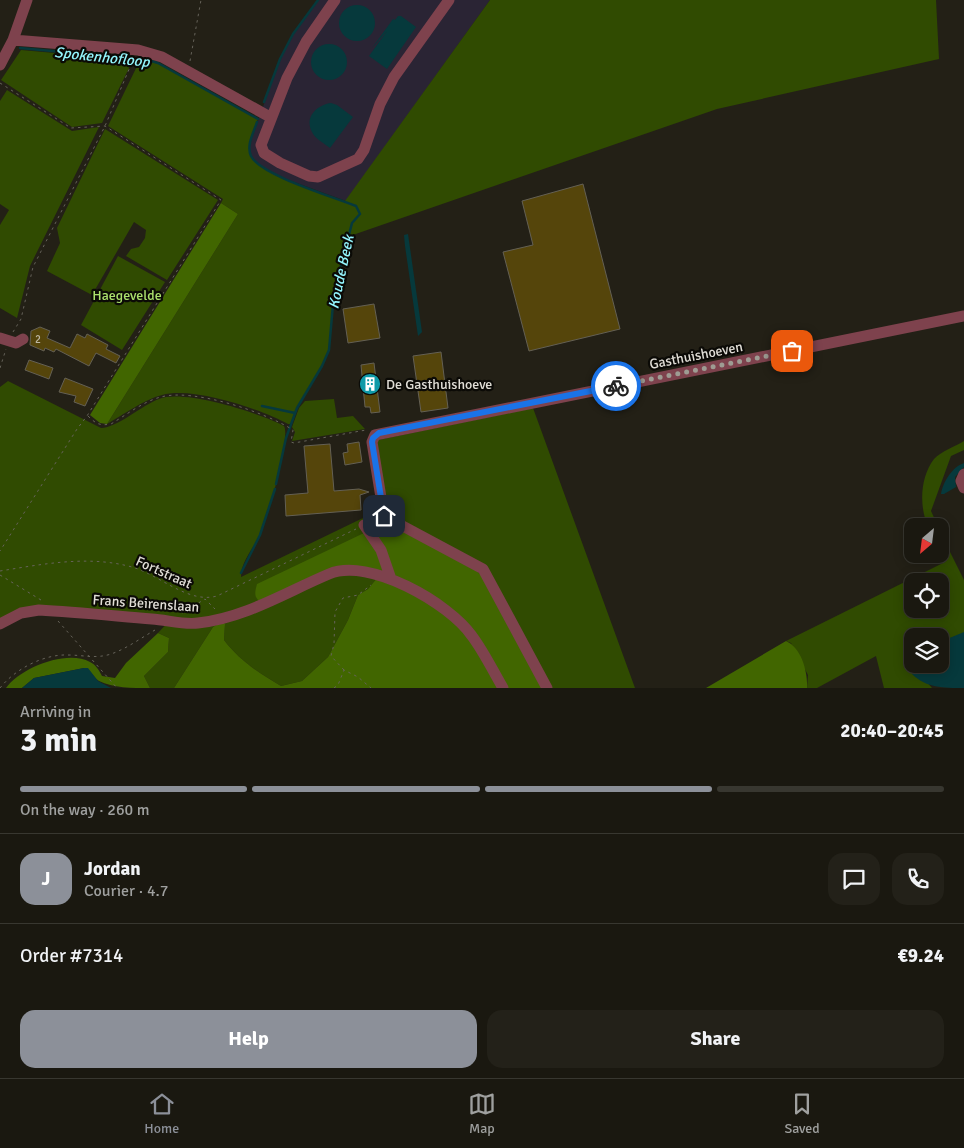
<!DOCTYPE html>
<meta charset="utf-8">
<style>
body{margin:0;font-family:Signika,sans-serif;background:#232119;color:#f1f3f6;height:100vh;display:flex;flex-direction:column;font-size:19px;white-space:nowrap}
*{box-sizing:border-box;margin:0}
p{font-size:16px;color:#9fa09f}
.icon{flex:none;width:28px;height:28px;fill:none;stroke:currentColor;stroke-width:2;stroke-linecap:round;stroke-linejoin:round}
.map{position:relative;height:688px;overflow:hidden}
.sheet{display:flex;flex-direction:column;background:#1a1810;flex:1}
.sheet>*{flex:none}
.needle{width:32px;rotate:208deg}
.tools{position:absolute;left:904px;top:518px;display:grid;gap:10px}
.tools a{display:grid;place-items:center;width:45px;height:45px;border-radius:10px;background:#1a1810;box-shadow:0 2px 12px #0003,0 0 0 1px #383730;font-size:25px}
.pin{position:absolute;display:grid;place-items:center;width:42px;height:42px;color:#fff;margin:-21px;border-radius:10px;box-shadow:0 2px 8px #0006}
.courier{position:absolute;display:grid;place-items:center;width:50px;height:50px;margin:-25px;border:4px solid #1a73e8;border-radius:50%;background:#fff;color:#222;box-shadow:0 1px 6px #0007}
.head em{font-style:normal;font-weight:700}
.head div{display:flex;flex-direction:column-reverse}
.head{display:flex;align-items:center;justify-content:space-between;height:85px;padding:0 20px}
h1{font-size:32px;font-weight:700;line-height:38px}
.bar{display:grid;grid-template-columns:repeat(4,1fr);gap:8px 5px;align-content:center;height:60px;padding:0 20px}
.bar i{height:6px;border-radius:4px;background:#383730}
.bar .on{background:#8c9099}
.bar p{grid-column:span 4}
.line{display:flex;align-items:center;gap:12px;padding:0 20px;border-top:1px solid #383730}
.line div{flex:1}
.round{display:grid;place-items:center;flex:none;width:52px;height:52px;border-radius:15px;background:#232119}
.primary-button{display:flex;gap:10px;margin-top:auto;padding:10px 20px}
.primary-button a{flex:1;height:58px;border-radius:15px;background:#8c9099;color:#fff;font-size:20px;font-weight:700;line-height:58px;text-align:center}
.primary-button a+a{background:#232119;color:#f1f3f6}
.tabs{display:flex;justify-content:space-around;align-items:center;height:70px;border-top:1px solid #383730;background:#1a1810;font-size:14px;color:#9fa09f}
.tabs a{display:grid;justify-items:center;gap:2px}
.tabs .on{color:#8c9099}
.map>svg:first-child{display:block}
</style>
<div class="map">
<svg width="964" height="688" viewBox="0 0 964 688">
<rect width="100%" height="100%" fill="#232016"/>
<path fill="#2a2434" d="M 318,0 L 490,0 L 346,201 L 275,175 L 256,162 L 251,155 L 249,146 L 280,59 L 293,34 Z"/>
<path fill="#304b01" fill-rule="evenodd" d="M 490,0 L 936,0 L 939,59 L 717,109 L 347,237 L 334,293 L 329,350 L 322,366 L 297,408 L 291,424 L 288,424 C 260,409 193,386 162,395 C 145,399 123,415 107,424 L 238,214 L 221,203 L 223,199 L 108,126 L 140,60 L 158,63 L 258,119 C 254,129 248,141 250,153 C 256,175 325,194 345,201 Z
M 21,50 L 133,60 L 102,123 L 72,127 L 1,80 Z
M 7,90 L 72,131 L 99,127 L 30,266 L 17,318 L 0,308 L 0,225 L 9,210 L 0,204 L 0,101 Z
M 105,129 L 218,200 L 167,280 L 126,256 L 131,249 L 139,247 L 145,238 L 146,230 L 134,222 L 92,295 L 47,271 L 60,243 L 57,228 Z
M 118,256 L 165,282 L 122,350 L 81,325 Z
M 8,381 L 101,428 C 117,428 142,405 159,399 C 185,389 259,413 284,426 C 291,438 267,520 260,535 C 253,549 241,561 241,577 L 365,517 L 387,513 L 376,448 L 378,440 L 533,408 L 635,688 L 542,688 L 385,523 L 366,531 L 330,573 L 377,578 L 368,589 L 358,595 L 348,620 L 328,657 L 302,681 L 281,686 C 259,673 239,660 224,640 L 225,624 L 213,627 L 174,688 L 150,688 L 144,676 L 168,652 L 169,638 L 158,633 L 169,621 L 48,611 L 0,624 L 0,387 Z
M 334,399 L 337,418 L 353,416 L 365,429 L 292,441 L 295,432 L 292,427 L 299,408 L 305,401 Z
M 964,441 L 964,450 L 951,456 L 931,511 L 938,526 L 928,526 C 919,507 920,477 934,459 C 940,452 956,446 964,441 Z
M 940,532 L 964,580 L 964,633 L 940,642 L 940,636 L 912,636 L 912,664 L 932,688 L 884,688 L 876,656 L 817,688 L 807,688 L 808,675 L 791,643 L 786,641 L 945,562 L 940,550 ZM 912,581 L 940,581 L 940,609 L 912,609 Z"/>
<path fill="#416600" d="M 221,203 L 238,214 L 107,424 L 100,423 L 90,415 Z
M 385,523 L 470,565 L 481,575 L 542,688 L 174,688 L 213,627 L 222,622 L 225,624 L 224,640 C 239,660 259,673 281,686 L 302,681 L 328,657 L 348,620 L 358,595 L 368,589 L 377,578 L 348,571 L 265,604 C 254,599 254,595 257,584 Z
M 158,633 L 169,638 L 168,652 L 144,676 L 150,688 C 132,688 113,688 99,681 C 92,676 92,671 84,668 L 34,678 L 22,688 L 6,688 C 20,668 67,649 90,662 C 96,665 99,670 102,676 L 115,678 L 126,663 Z
M 786,641 C 802,648 808,673 807,688 L 706,688 Z"/>
<path fill="#06393c" d="M339 23a18 18 0 1 1 36 0a18 18 0 1 1-36 0Z
M 398,16 L 401,16 L 416,27 L 387,69 L 369,56 L 387,31 L 372,48 L 393,19 L 395,20 Z
M311 62a18 18 0 1 1 36 0a18 18 0 1 1-36 0Z
M 331,103 L 337,105 L 353,117 L 330,148 C 324,143 315,139 312,132 C 304,117 317,105 331,103 Z
M 408,234 L 422,332 L 418,336 L 405,246 L 404,235 Z
M 964,463 L 964,467 L 955,477 L 956,487 L 944,494 L 941,494 C 943,482 952,467 964,463 Z
M 964,632 L 964,688 C 943,688 926,688 912,674 L 912,660 L 912,664 L 940,664 L 940,642 Z
M 84,668 L 88,668 L 98,681 L 111,688 L 22,688 L 34,678 Z"/>
<g fill="none" stroke-linecap="round" stroke-linejoin="round">
<path stroke="#06393c" stroke-width="2.5" d="M 20,48 L 148,60 L 158,63 L 258,119
M 264,102 L 280,59 L 293,34 L 318,0
M 257,122 C 254,132 246,145 251,156 C 260,175 334,197 356,206 L 360,214 L 352,223 L 334,293 L 329,350 L 322,366 L 297,408 L 286,438 L 276,484
M 262,406 L 295,413
M 241,573 L 260,535 L 275,489"/>
</g>
<path fill="#55450b" stroke="#646054" d="M 583,184 L 620,329 L 529,351 L 503,252 L 533,245 L 522,201 Z
M 374,304 L 380,338 L 348,343 L 343,309 Z
M 40,327 L 50,331 L 47,338 L 70,348 L 77,334 L 85,338 L 87,334 L 108,345 L 106,349 L 120,356 L 116,363 L 96,353 L 89,366 L 56,349 L 54,352 L 45,348 L 44,351 L 30,345 L 31,331 Z
M 441,352 L 448,408 L 421,412 L 413,356 Z
M 29,360 L 53,368 L 49,379 L 25,370 Z
M 374,363 L 380,412 L 371,413 L 370,407 L 365,407 L 361,365 Z
M 65,378 L 93,389 L 85,406 L 74,402 L 76,396 L 59,392 Z
M 359,442 L 362,462 L 345,465 L 343,453 L 348,452 L 347,444 Z
M 330,444 L 334,491 L 359,489 L 369,492 L 360,495 L 361,510 L 286,516 L 285,495 L 308,493 L 304,446 Z"/>
<g fill="none" stroke-linecap="round" stroke-linejoin="round">
<path stroke="#66635a" stroke-width="1" stroke-dasharray="2.5 4" stroke-linecap="butt" d="M 190,61 L 201,0
M 0,83 L 71,128 L 105,126 L 221,200 L 87,416 L 77,429 L 0,551
M 13,332 L 21,319 L 33,267 L 105,126 L 133,60
M 0,368 L 6,349
M 88,416 C 96,424 100,426 111,424 C 126,415 144,401 161,397 C 193,388 265,412 293,430 L 291,442 L 294,443 L 366,430
M 0,571 C 44,564 88,555 132,567 C 160,575 188,604 217,596 L 356,529
M 0,575 L 41,600
M 182,613 L 205,599 L 215,609
M 58,621 L 117,688
M 344,670 L 331,656 L 334,644 L 335,612 L 343,598 L 358,595 L 371,585
M 0,688 C 15,669 44,654 68,655 C 83,655 96,659 111,654 C 126,649 141,638 155,630
M 334,688 L 338,685 L 344,670 L 358,677 L 371,688"/>
<path stroke="#7e424d" stroke-width="11" d="M 335,0 L 306,42 L 287,78 L 261,145 L 264,153 L 280,163 L 309,176 L 318,177 L 358,159 L 364,150 L 380,104 L 394,77 L 449,0
M 13,40 L 138,50 L 162,57 L 270,117
M 0,65 L 13,40 L 27,0
M 0,338 L 16,343 L 23,339
M 964,474 L 961,481 L 964,488
M 364,525 L 381,550 L 391,579
M 0,624 L 21,613 L 39,610 C 77,612 115,616 152,619 C 167,620 184,625 198,623 C 245,618 286,592 329,574 C 369,557 449,603 472,636 C 484,652 493,671 503,688
M 547,688 L 483,569 L 384,516 L 372,442 L 375,435 L 964,316"/>
</g>
<g fill="none" stroke-linecap="round" stroke-linejoin="round">
<path stroke="#9e9c93" stroke-width="5" stroke-dasharray="0 9" d="M 616,386 L 792,351"/>
<path stroke="#1a73e8" stroke-width="6" d="M 384,516 L 372,442 L 373,438 L 379,433 L 616,386"/>
</g>
<defs>
<g id="building-disc" transform="scale(1.125)"><circle r="9.5" fill="#0f9aa8" stroke="#0b0a06"/><path d="M-4-6H4V6H1V3H-1V6H-4ZM-2.5-4.3h1.7v1.8h-1.7ZM.8-4.3h1.7v1.8H.8ZM-2.5-1h1.7V.8h-1.7ZM.8-1h1.7V.8H.8Z" fill="#fff"/></g>
</defs>
<g fill-rule="evenodd">
<use href="#building-disc" x="370" y="384"/>
</g>
<g text-anchor="middle" stroke-width="4.5" stroke-linejoin="round" paint-order="stroke">
<g font-size="11" fill="#beb8a4">
<text x="38" y="343">2</text>
</g>
<g font-size="14" fill="#abe06d" stroke="#0b0a06">
<text x="127" y="300">Haegevelde</text>
</g>
<g font-size="14" fill="#e1ded7" stroke="#0b0a06">
<text transform="translate(696 355) rotate(-11)" y="5">Gasthuishoeven</text>
<text transform="translate(164 572) rotate(24)" y="5">Fortstraat</text>
<text transform="translate(146 603) rotate(4)" y="5">Frans Beirenslaan</text>
</g>
<g font-size="14" fill="#e1ded7" stroke="#0b0a06" text-anchor="start">
<text x="386" y="389">De Gasthuishoeve</text>
</g>
<g font-size="15" font-style="italic" fill="#93f5fd" stroke="#0b0a06">
<text transform="translate(102 57) rotate(6)" y="5">Spokenhofloop</text>
<text transform="translate(341 272) rotate(-78)" y="5">Koude Beek</text>
</g>
</g>
</svg>
<div class="tools">
<a><svg class="needle" viewBox="-14 -14 28 28"><path d="M0-13l5 13h-10z" fill="#e53935"/><path d="M0 13l5-13h-10z" fill="#9fa09f"/></svg></a>
<a><svg class="icon" aria-label="locate" viewBox="0 0 24 24"><circle cx="12" cy="12" r="6"/><path d="M12 2v4M12 18v4M2 12h4M18 12h4"/></svg></a>
<a><svg class="icon" aria-label="layers" viewBox="0 0 24 24"><path d="M12 4l9 5-9 5-9-5zM3 14l9 5 9-5"/></svg></a>
</div>
<div class="pin" style="left:792px;top:351px;background:#ea580c"><svg class="icon" aria-label="bag" viewBox="0 0 24 24"><path d="M5 8h14l-1 12H6zM9 8a3 3 0 0 1 6 0"/></svg></div>
<div class="pin" style="left:384px;top:516px;background:#1f2937"><svg class="icon" aria-label="home" viewBox="0 0 24 24"><path d="M3 11l9-7 9 7M6 9v11h12V9"/></svg></div>
<div class="courier" style="left:616px;top:386px"><svg class="icon" aria-label="bike" viewBox="0 0 24 24"><circle cx="6" cy="16" r="4"/><circle cx="18" cy="16" r="4"/><path d="M6 16l4-8h5l3 8M10 8l3 8H6M13 5h3"/></svg></div>
</div>
<section class="sheet">
<div class="head"><div><h1>3 min</h1><p>Arriving in</p></div><em>20:40–20:45</em></div>
<div class="bar"><i class="on"></i><i class="on"></i><i class="on"></i><i></i><p>On the way · 260 m</p></div>
<div class="line" style="height:90px"><b class="round" style="background:#8c9099;color:#fff">J</b><div><b>Jordan</b><p>Courier · 4.7</p></div><a class="round"><svg class="icon" aria-label="chat" viewBox="0 0 24 24"><path d="M4 5h16v11H9l-5 4z"/></svg></a><a class="round"><svg class="icon" aria-label="phone" viewBox="0 0 24 24"><path d="M5 4h4l2 5-3 2q2 4 5 5l2-3 5 2v4C11 20 4 13 5 4z"/></svg></a></div>
<div class="line" style="height:65px"><div>Order #7314</div><b>€9.24</b></div>
<div class="primary-button"><a>Help</a><a>Share</a></div>
</section>
<nav class="tabs">
<a class="on"><svg class="icon" aria-label="home" viewBox="0 0 24 24"><path d="M3 11l9-7 9 7M6 9v11h12V9"/></svg>Home</a>
<a><svg class="icon" aria-label="map" viewBox="0 0 24 24"><path d="M3 6l6-2 6 2 6-2v14l-6 2-6-2-6 2zM9 4v14M15 6v14"/></svg>Map</a>
<a><svg class="icon" aria-label="saved" viewBox="0 0 24 24"><path d="M7 4h10v16l-5-4-5 4z"/></svg>Saved</a>
</nav>
